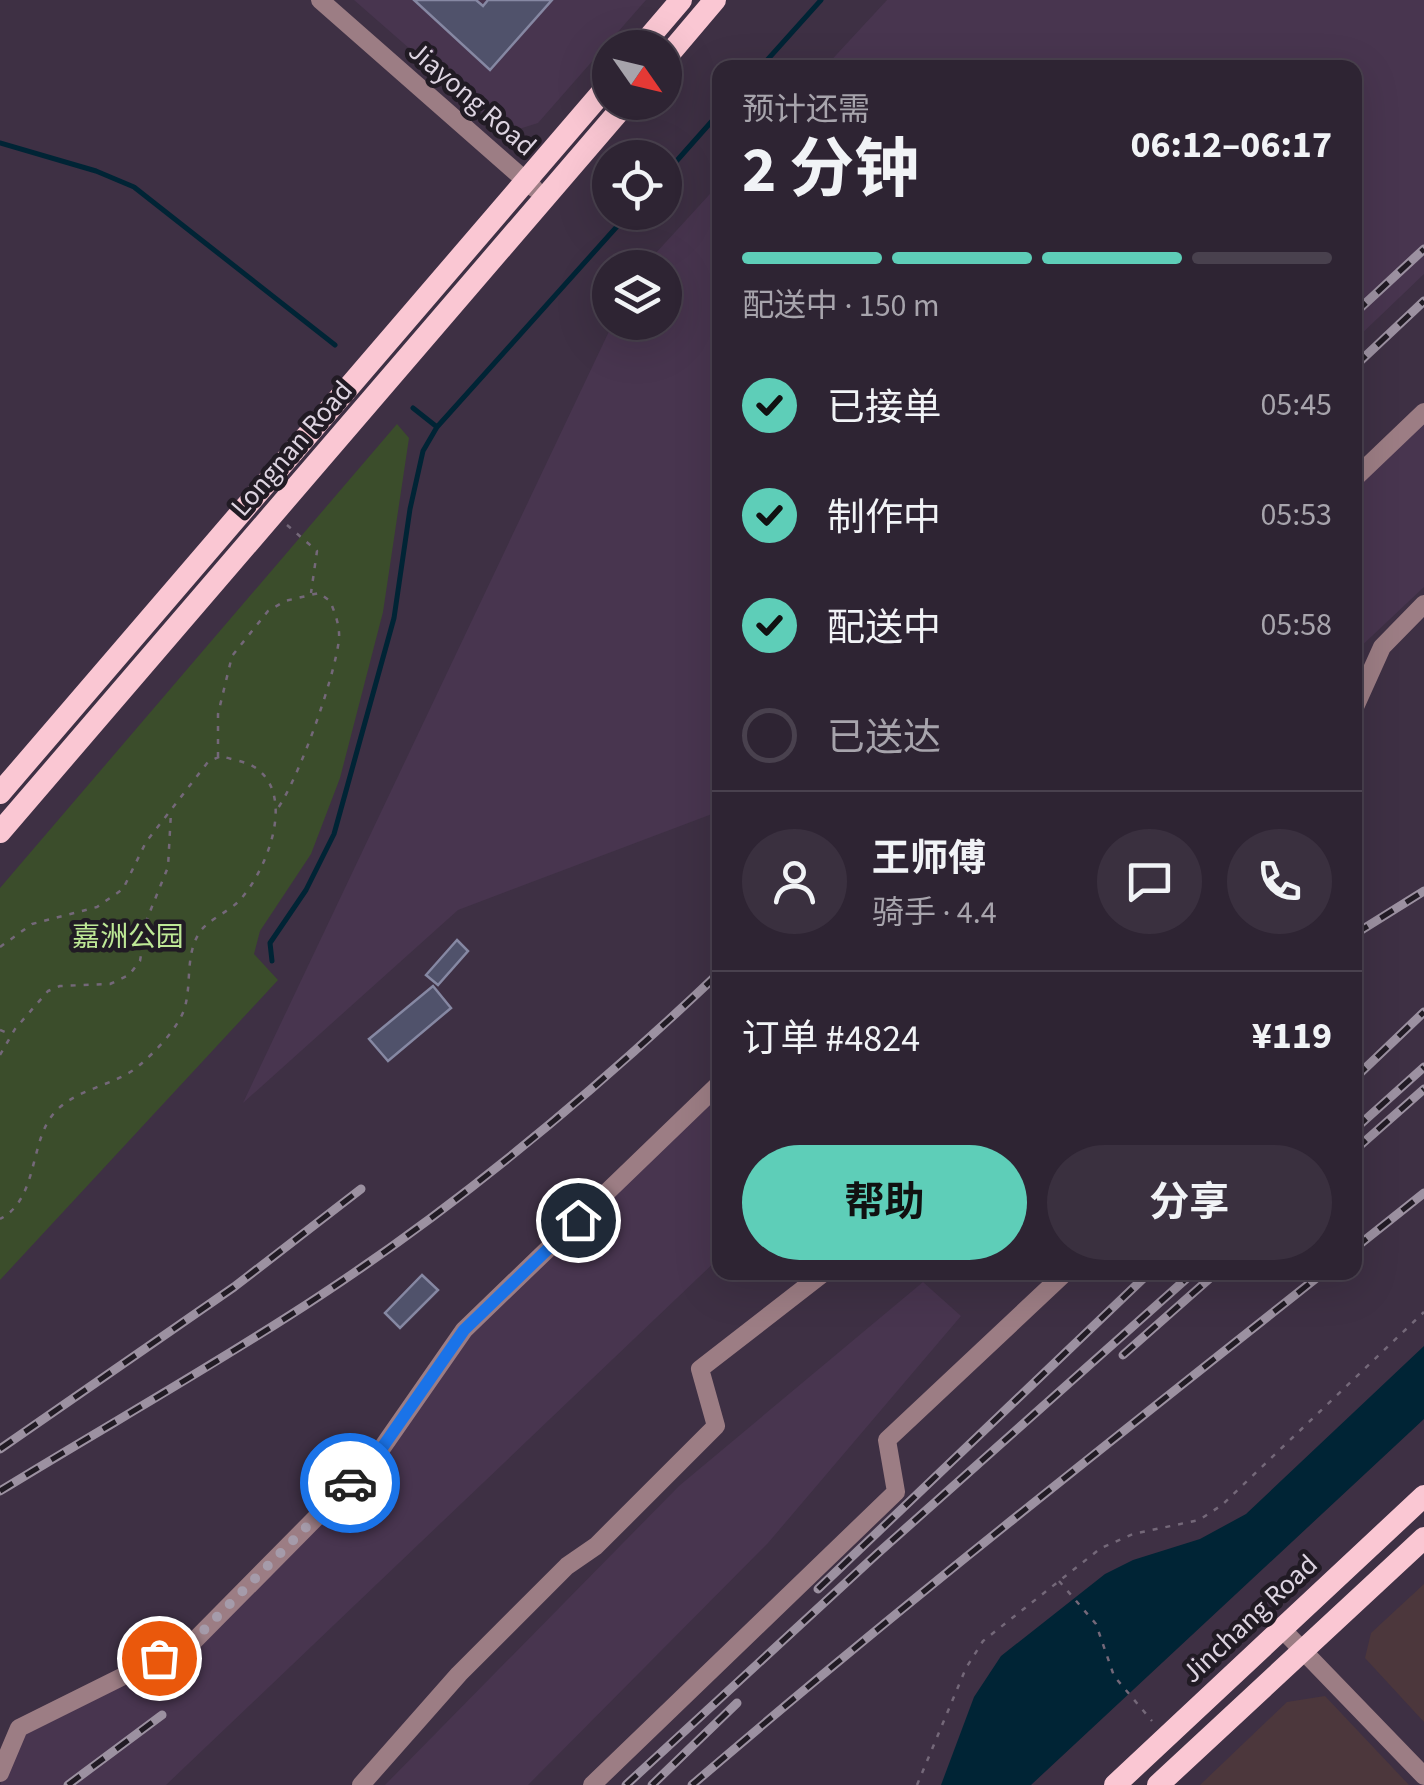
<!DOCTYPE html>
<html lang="zh">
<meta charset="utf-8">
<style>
body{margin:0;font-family:"Source Sans 3","Noto Sans SC",sans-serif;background:#3a303f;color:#f1f3f6;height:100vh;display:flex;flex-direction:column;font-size:38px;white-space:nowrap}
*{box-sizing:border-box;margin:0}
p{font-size:32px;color:#a7a4ac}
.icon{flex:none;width:55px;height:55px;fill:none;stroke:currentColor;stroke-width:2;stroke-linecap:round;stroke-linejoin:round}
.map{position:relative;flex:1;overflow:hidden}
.drawer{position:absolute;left:712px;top:60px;width:650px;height:1220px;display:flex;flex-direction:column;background:#2e2433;border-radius:20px;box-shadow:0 10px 40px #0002,0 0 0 2px #49414e}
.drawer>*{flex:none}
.needle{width:65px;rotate:124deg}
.fabs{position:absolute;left:592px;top:30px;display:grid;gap:20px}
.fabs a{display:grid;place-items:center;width:90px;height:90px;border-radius:50%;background:#2e2433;box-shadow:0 10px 40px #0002,0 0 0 2px #49414e;font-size:50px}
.pin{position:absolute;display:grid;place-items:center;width:85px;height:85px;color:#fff;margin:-42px;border:5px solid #fff;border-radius:50%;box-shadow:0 2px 10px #0007}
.courier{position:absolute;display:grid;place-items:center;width:100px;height:100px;margin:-50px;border:8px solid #1a73e8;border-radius:50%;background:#fff;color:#222;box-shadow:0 2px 12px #0007}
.summary em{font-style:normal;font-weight:700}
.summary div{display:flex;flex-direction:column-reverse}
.summary{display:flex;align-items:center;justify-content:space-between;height:170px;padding:0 30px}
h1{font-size:65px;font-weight:700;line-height:75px}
.bar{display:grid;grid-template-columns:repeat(4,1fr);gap:15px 10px;align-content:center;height:120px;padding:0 30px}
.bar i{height:12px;border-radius:8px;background:#49414e}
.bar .selected{background:#5eceb8}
.bar p{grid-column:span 4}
.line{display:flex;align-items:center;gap:25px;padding:0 30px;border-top:2px solid #49414e}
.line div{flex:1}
.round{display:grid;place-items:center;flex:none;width:105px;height:105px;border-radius:52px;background:#3a303f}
ol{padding:0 30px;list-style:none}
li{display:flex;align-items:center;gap:30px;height:110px}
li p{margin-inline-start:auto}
li .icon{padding:10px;border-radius:50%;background:#5eceb8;color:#111;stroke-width:4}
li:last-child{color:#a7a4ac}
li i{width:55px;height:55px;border:5px solid #49414e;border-radius:50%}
.cta{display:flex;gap:20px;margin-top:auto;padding:20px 30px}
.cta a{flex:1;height:115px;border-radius:60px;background:#5eceb8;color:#111;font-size:40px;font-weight:700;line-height:115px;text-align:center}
.cta a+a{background:#3a303f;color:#f1f3f6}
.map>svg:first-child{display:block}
</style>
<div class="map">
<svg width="1424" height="1785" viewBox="0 0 1424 1785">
<rect width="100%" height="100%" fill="#3e3044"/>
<path fill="#48354f" d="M 354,0 L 646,0 L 538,123 L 506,133 Z
M 887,0 L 1424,0 L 1424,274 L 1355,340 L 1355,68 L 825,67 Z
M 720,183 L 720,811 L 458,910 L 243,1103 L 613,323 L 665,322 L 665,268 L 643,267 Z
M 1424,409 L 1424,587 L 1355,652 L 1355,475 Z
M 720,1084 L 720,1257 L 166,1785 L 0,1785 L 26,1728 L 194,1640 L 381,1460 L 454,1339 Z
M 923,1282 L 961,1316 L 768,1543 L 528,1785 L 385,1785 L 679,1486 Z"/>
<path fill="#4c373c" d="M 1424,1584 L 1424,1722 L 1365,1658 L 1371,1633 Z
M 1325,1696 L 1409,1785 L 1200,1785 L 1287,1702 Z"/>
<path fill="#3b4d2b" d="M 397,424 L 409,438 L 383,612 L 340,778 L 311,854 L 260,931 L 254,954 L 278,980 L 0,1280 L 0,888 Z"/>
<path fill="#002435" d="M 1424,1346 L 1424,1419 L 1031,1785 L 941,1785 L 974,1697 L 1001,1656 L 1105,1574 L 1133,1560 L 1200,1539 L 1246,1514 Z"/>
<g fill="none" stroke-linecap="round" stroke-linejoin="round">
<path stroke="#002435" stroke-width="5" d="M 760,68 L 821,0
M 0,143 L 96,171 L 134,187 L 335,345
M 665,174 L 720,112
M 413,408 L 437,427 L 630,212
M 272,961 L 270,943 L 306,890 L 334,834 L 394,618 L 410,509 L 423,451 L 437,427"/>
</g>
<path fill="#50526b" stroke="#8688a3" stroke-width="2.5" d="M 414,0 L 476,0 L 483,6 L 488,0 L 552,0 L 490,70 Z
M 457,940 L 468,951 L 438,985 L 426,975 Z
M 433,986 L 451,1008 L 388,1061 L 369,1039 Z
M 422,1275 L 438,1290 L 400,1328 L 385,1313 Z"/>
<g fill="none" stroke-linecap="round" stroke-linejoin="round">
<path stroke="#746879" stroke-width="2.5" stroke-dasharray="5 8" stroke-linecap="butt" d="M 287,525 L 317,551 L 311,593
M 218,757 L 218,714 L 232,656 L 268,611 L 285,601 L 319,593 L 330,601 C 335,613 340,626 339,639 C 335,677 298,781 276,811
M 0,947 L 32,924 L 97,907 L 123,889 L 146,842 L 208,762 L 221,756 C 230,759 242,761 251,765 C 299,791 267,871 239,901 C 227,913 205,921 198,935 C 185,958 192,986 184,1010 C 177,1029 156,1051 141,1064 C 117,1086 78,1087 55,1112 C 29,1140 39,1199 0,1219
M 0,1030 L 10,1034
M 0,1055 L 15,1029 L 48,991 L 60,986 L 110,984 L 129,975 L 140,961 L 147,919 L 168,867 L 171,812
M 1059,1581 L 1096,1624 L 1114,1676 L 1152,1721
M 917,1785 L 966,1668 L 983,1641 L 1101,1548 L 1133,1534 L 1199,1520 L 1222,1505 L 1424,1312"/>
<path stroke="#9c7d84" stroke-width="18" d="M 320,0 L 534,188
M 1355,478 L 1424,412
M 1355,707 L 1382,647 L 1424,604
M 1281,1628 L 1424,1776
M 0,1773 L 19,1728 L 194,1641 L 375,1458 L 464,1330 L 720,1083
M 361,1785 L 459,1674 L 567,1566 L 596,1546 L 716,1426 L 700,1369 L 825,1272
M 592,1785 L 896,1492 L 887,1440 L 1066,1272"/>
<path stroke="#fac7d3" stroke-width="22" d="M 640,48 L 681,0
M 665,59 L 715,0
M 0,793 L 610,83
M 0,832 L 627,102
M 1115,1785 L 1424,1496
M 1158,1785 L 1424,1538"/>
<g stroke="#9c91a1" stroke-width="9">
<path id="rail" d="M 1355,313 L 1424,249
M 1355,366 L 1424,301
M 1355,934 L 1424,891
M 1355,1078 L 1424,1012
M 1355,1129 L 1424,1067
M 1355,1150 L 1424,1089
M 1355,1248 L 1424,1193
M 1123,1355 L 1217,1272
M 0,1449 L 234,1287 L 361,1189
M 0,1491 C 106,1426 215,1365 318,1297 C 463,1202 595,1091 720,972
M 818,1589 L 1150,1272
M 68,1785 L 162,1715
M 626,1785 L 877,1554 L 1194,1272
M 652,1785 L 737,1703
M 692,1785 C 898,1608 1111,1441 1324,1272"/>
</g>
<use href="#rail" stroke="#211b24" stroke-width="5" stroke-dasharray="15" stroke-linecap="butt"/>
</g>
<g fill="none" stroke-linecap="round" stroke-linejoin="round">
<path stroke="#a59baa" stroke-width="10" stroke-dasharray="0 18" d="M 159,1658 L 194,1640 L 350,1483"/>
<path stroke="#1a73e8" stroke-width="12" d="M 350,1483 L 375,1458 L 464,1330 L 578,1220"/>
</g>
<g text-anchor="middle" stroke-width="9" stroke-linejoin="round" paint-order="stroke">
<g font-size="28" fill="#ddd4e1" stroke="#211b24">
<text transform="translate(473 98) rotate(41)" y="10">Jiayong Road</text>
<text transform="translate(291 448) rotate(-49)" y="10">Longnan Road</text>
<text transform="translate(1249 1618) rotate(-43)" y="10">Jinchang Road</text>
</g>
<g font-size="28" fill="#bee996" stroke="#211b24">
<text x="128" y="946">嘉洲公园</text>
</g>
</g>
</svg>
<div class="fabs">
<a><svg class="needle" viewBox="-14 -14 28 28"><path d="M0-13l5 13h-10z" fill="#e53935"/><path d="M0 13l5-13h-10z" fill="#a7a4ac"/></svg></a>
<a><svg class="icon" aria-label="locate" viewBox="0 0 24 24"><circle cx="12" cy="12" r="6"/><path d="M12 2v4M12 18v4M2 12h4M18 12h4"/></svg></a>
<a><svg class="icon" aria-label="layers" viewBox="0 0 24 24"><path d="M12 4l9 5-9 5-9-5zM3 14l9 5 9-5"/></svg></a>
</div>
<div class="pin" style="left:159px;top:1658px;background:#ea580c"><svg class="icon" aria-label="bag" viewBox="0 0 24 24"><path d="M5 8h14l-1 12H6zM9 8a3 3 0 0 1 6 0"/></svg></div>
<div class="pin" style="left:578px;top:1220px;background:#1f2937"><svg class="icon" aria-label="home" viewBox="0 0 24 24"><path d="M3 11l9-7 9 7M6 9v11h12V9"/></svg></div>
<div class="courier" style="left:350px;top:1483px"><svg class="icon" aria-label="car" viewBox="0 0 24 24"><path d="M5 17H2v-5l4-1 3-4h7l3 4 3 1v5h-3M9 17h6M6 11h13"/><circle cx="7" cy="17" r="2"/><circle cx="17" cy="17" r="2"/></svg></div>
<section class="drawer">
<div class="summary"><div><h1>2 分钟</h1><p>预计还需</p></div><em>06:12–06:17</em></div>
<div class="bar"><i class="selected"></i><i class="selected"></i><i class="selected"></i><i></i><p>配送中 · 150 m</p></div>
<ol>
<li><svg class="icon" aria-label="check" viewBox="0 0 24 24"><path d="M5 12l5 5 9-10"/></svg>已接单<p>05:45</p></li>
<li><svg class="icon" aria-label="check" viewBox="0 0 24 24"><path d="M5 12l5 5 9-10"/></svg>制作中<p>05:53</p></li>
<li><svg class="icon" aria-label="check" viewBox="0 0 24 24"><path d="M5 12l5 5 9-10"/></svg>配送中<p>05:58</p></li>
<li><i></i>已送达</li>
</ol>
<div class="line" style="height:180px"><a class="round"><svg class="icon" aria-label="person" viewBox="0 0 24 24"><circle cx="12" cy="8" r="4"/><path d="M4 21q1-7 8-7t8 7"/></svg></a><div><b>王师傅</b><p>骑手 · 4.4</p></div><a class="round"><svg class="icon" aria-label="chat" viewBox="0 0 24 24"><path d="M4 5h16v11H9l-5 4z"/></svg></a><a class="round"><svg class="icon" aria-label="phone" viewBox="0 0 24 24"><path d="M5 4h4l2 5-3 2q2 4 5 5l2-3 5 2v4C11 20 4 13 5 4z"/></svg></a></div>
<div class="line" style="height:130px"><div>订单 #4824</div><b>¥119</b></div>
<div class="cta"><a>帮助</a><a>分享</a></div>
</section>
</div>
